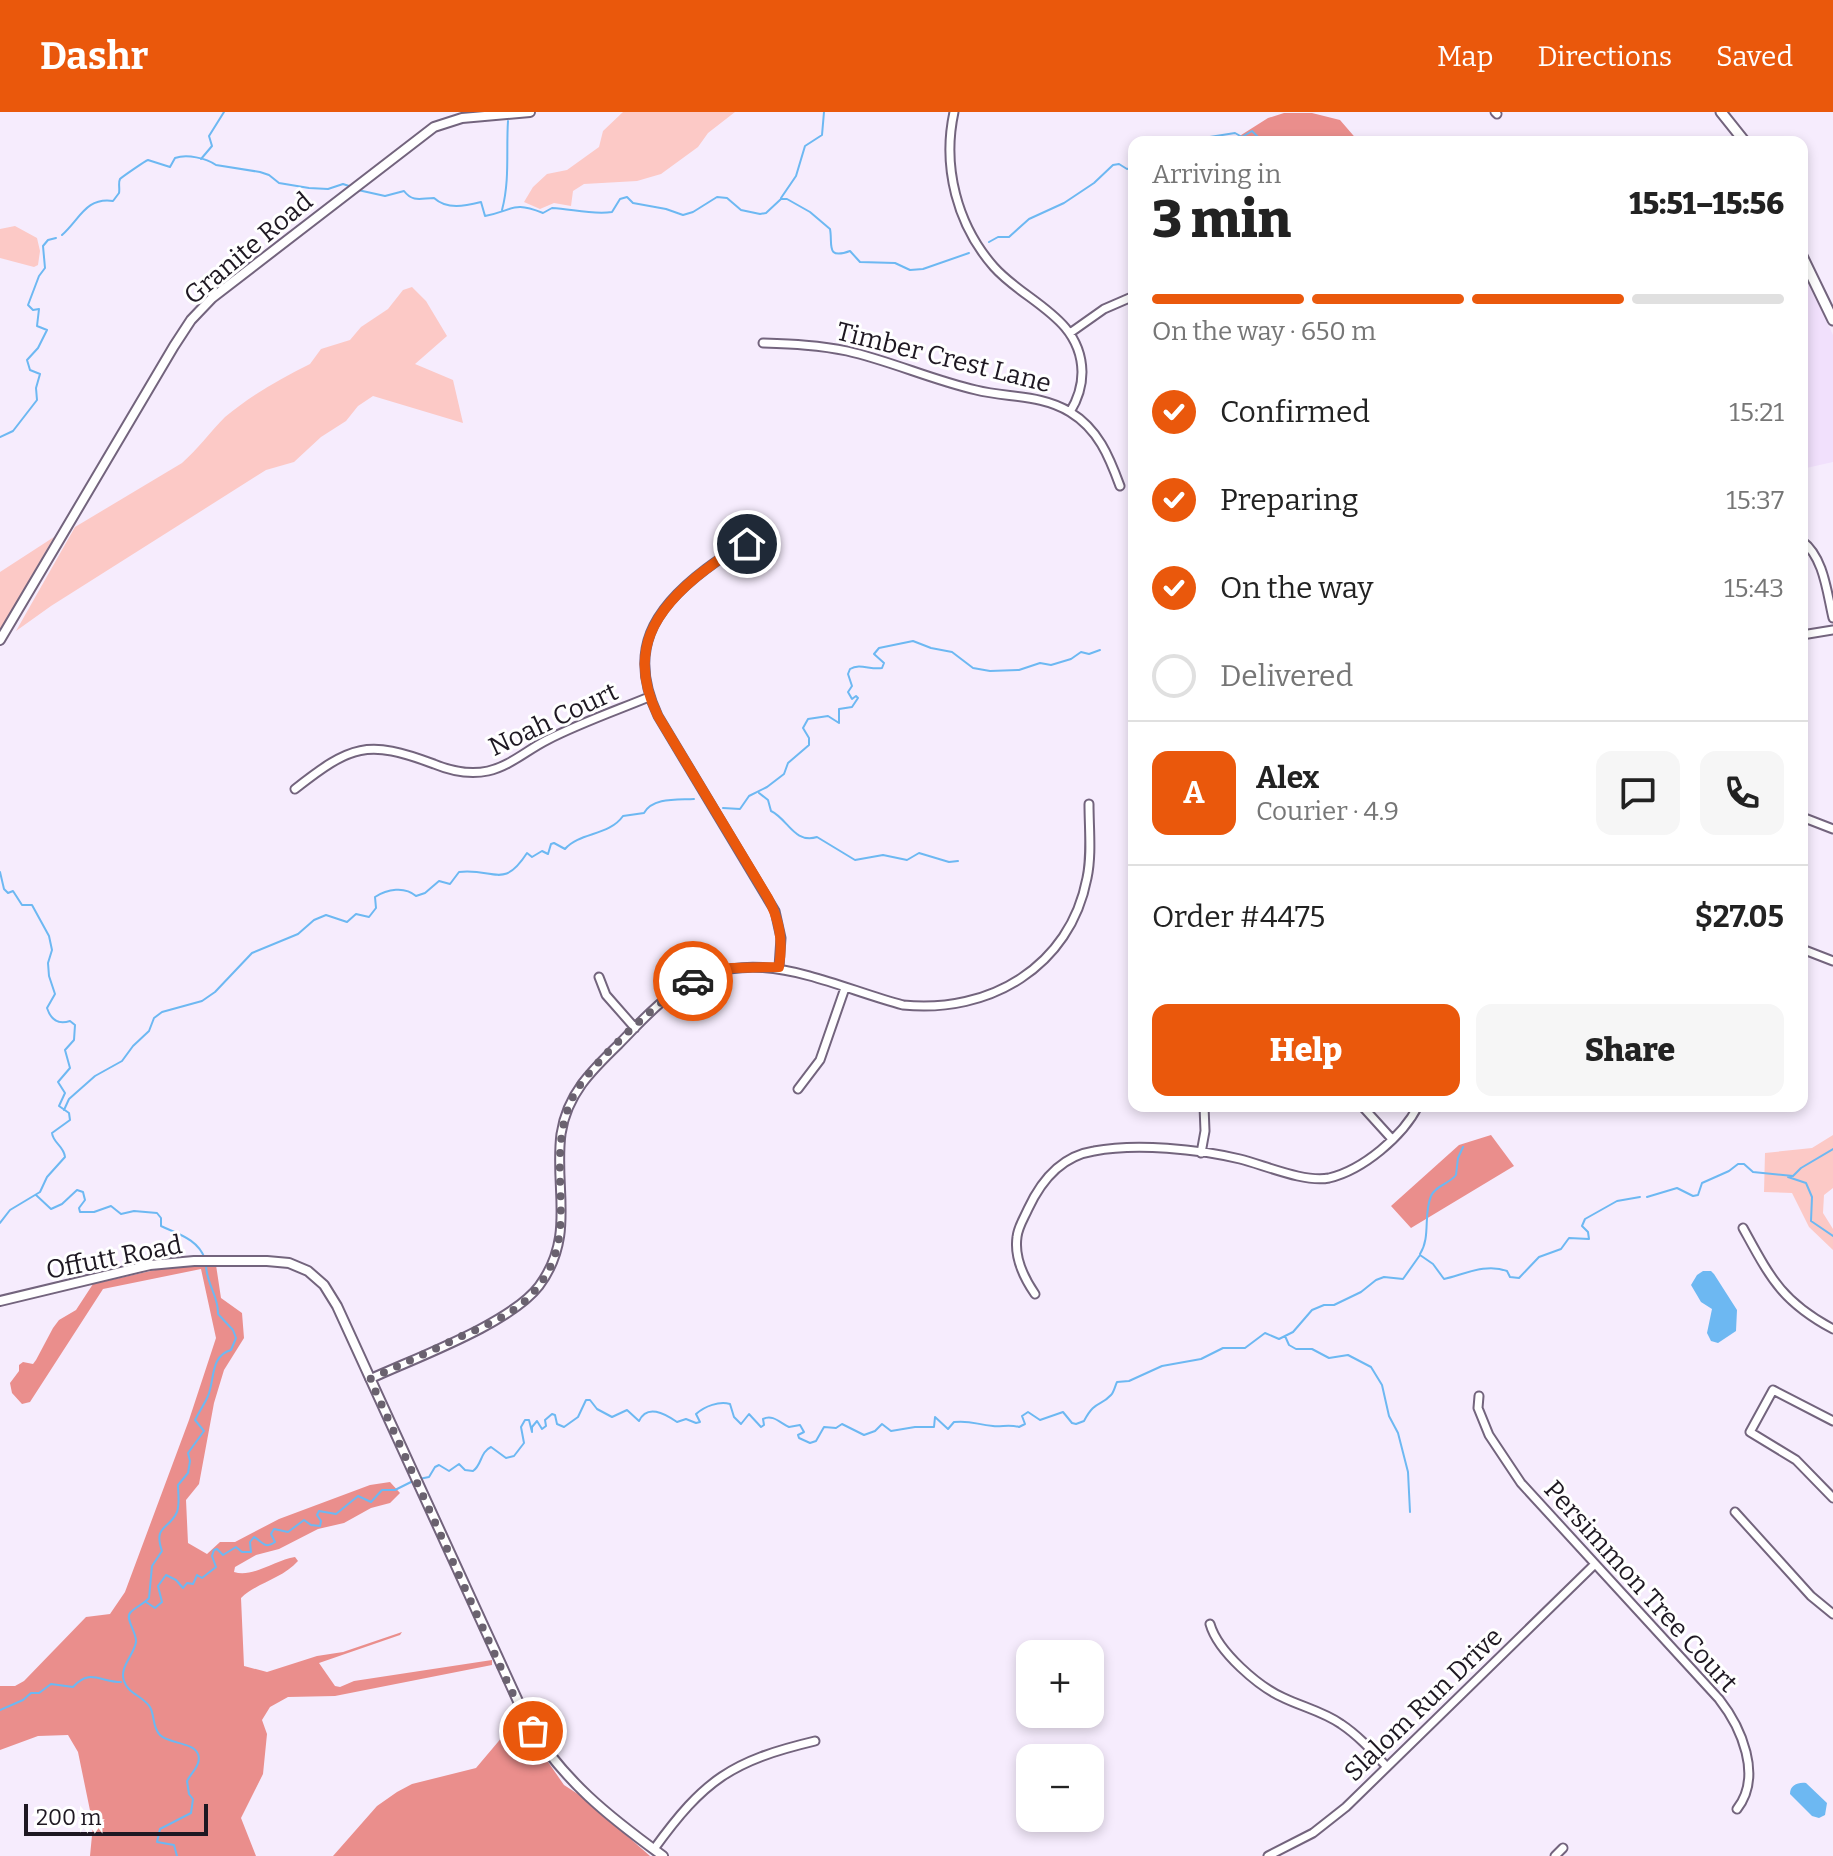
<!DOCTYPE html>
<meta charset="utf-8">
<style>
body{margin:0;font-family:Bitter,serif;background:#f6f6f6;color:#222;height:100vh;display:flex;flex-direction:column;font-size:30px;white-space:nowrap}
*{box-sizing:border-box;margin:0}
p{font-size:26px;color:#767676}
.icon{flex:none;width:44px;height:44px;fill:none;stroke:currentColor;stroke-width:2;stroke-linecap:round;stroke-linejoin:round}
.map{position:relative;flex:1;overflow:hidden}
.panel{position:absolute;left:1128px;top:24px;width:680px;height:976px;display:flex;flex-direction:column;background:#fff;border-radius:16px;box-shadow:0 4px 12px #0003}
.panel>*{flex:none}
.buttons{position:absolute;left:1016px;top:1528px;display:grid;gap:16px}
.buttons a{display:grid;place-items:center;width:88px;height:88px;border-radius:16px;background:#fff;box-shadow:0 4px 12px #0003;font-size:40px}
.scale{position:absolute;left:24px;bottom:20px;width:184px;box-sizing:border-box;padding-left:8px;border:4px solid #1e1822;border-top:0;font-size:22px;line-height:28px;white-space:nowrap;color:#1e1822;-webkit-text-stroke:6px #fff;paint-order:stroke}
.pin{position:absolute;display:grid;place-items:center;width:68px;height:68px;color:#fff;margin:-34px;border:4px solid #fff;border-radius:50%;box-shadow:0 2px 8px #0007}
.courier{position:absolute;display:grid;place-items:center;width:80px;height:80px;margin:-40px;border:6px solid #ea580c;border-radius:50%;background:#fff;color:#222;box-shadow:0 2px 10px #0007}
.head em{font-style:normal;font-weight:800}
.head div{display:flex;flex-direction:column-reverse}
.head{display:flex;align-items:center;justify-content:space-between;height:136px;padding:0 24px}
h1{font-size:52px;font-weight:800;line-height:60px}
.bar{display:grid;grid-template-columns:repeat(4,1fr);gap:12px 8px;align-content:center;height:96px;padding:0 24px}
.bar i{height:10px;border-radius:6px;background:#e0e0e0}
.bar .on{background:#ea580c}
.bar p{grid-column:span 4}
.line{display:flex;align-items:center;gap:20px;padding:0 24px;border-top:2px solid #e0e0e0}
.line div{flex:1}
.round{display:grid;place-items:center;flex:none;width:84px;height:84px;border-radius:16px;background:#f6f6f6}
ol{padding:0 24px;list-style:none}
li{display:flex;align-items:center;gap:24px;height:88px}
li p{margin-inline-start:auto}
li .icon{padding:8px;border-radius:50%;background:#ea580c;color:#fff;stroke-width:4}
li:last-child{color:#767676}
li i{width:44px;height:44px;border:4px solid #e0e0e0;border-radius:50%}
.button{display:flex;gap:16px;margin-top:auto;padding:16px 24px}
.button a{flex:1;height:92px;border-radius:16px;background:#ea580c;color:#fff;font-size:32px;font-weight:800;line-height:92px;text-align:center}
.button a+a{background:#f6f6f6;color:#222}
header{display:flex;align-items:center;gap:48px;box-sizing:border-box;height:112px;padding:0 40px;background:#ea580c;color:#fff}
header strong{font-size:38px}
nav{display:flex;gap:44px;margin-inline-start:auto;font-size:28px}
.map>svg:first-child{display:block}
</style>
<header>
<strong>Dashr</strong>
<nav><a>Map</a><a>Directions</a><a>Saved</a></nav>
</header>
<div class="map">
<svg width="1833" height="1744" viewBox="0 0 1833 1744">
<rect width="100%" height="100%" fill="#f6ecfd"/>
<path fill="#f1e0fc" d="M 1802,158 L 1833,223 L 1833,350 L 1802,357 Z"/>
<path fill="#fcc9c6" d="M 623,0 L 735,0 L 708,21 L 698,35 L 661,62 L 637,69 L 584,72 L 573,79 L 571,94 L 554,91 L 540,97 L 524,90 L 533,75 L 547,62 L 567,58 L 599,35 L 603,19 Z
M 15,114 L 37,126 L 40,139 L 38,153 L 34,155 L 0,146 L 0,117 Z
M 412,175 L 426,189 L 447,224 L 415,252 L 453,268 L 463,311 L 373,284 L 358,294 L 346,309 L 321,325 L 294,350 L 266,358 L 51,494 L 16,519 L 75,415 L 182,351 C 198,337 210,320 225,305 C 251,283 280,267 310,252 L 321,237 L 350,228 L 361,215 L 388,197 L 403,178 Z
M 54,425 L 0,518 L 0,460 Z
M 1833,1023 L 1833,1076 L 1824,1083 L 1823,1101 L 1833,1117 L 1833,1138 L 1809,1115 L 1792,1081 L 1764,1080 L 1765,1041 L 1812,1036 Z"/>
<path fill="#ea8e8c" d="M 1284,1 L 1312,1 L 1340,8 L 1359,30 L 1237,30 L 1238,25 L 1268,6 Z
M 1491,1023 L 1514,1054 L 1411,1116 L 1391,1094 L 1459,1033 Z
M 216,1153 L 221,1186 L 242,1201 L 244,1226 L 224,1258 L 214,1291 L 199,1372 L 186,1388 L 188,1431 L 207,1442 L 220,1430 L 235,1430 L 279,1407 L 370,1373 L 390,1370 L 400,1381 L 390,1391 L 371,1396 L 344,1411 L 318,1417 L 279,1437 L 256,1443 L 235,1455 L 234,1460 C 253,1466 275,1448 295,1445 L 298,1449 C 282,1467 258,1470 241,1486 L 244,1554 L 267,1560 L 317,1544 L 343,1540 L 402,1520 L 400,1523 L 319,1551 L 335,1574 L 340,1575 L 354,1569 L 492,1548 L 492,1553 L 335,1584 L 288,1585 L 270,1595 L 262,1608 L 267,1622 L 263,1662 L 241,1706 L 256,1744 L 90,1744 L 93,1713 L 78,1640 L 68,1623 L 38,1624 L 0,1638 L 0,1574 L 15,1574 L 24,1569 L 86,1505 L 110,1502 L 125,1480 L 189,1308 L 216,1226 L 201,1157 L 103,1177 L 30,1290 L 22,1292 L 12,1281 L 10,1271 L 19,1259 L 19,1253 L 23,1250 L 33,1252 L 36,1248 L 53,1216 L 59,1208 L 76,1198 L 93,1172 L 164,1156 Z
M 514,1596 L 523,1614 L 564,1673 L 584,1686 L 650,1744 L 333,1744 L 377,1694 L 397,1680 L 412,1672 L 476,1656 L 514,1611 Z"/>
<path fill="#6db8f2" d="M 1703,1159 L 1711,1159 L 1714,1162 L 1737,1198 L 1736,1219 L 1718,1231 L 1711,1229 L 1707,1221 L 1712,1197 L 1701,1190 L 1691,1173 L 1697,1163 Z
M 1806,1671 L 1827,1691 L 1825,1703 L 1819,1706 L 1812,1704 L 1790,1682 C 1790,1673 1798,1670 1806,1671 Z"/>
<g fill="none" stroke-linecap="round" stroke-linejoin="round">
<path stroke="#6db8f2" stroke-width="2" d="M 1178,30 L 1235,21 L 1242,25 L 1252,19 L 1263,30
M 201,47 L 212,34 L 209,24 L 224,0
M 358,78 L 385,84 L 404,79 C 413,91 422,86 434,86 C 447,98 465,94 481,90 L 485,104 C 515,98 512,89 543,101 L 552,96 C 572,97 592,103 612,100 L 620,87 L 627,85 L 633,91 L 666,97 L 683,103 L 693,100 L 717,85 L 727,86 L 741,98 L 760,102 L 766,101 L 781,87 L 787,87 L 810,100 L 830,117 C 833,132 825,148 850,139 L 860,150 L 895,151 L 910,158 L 923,157 L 969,141
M 781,86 L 796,64 L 805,34 L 822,23 L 824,0
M 502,98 C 510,68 506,39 508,9
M 62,123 C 80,107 86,85 113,89 L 119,81 C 120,76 118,71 120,67 C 122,65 145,49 148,48 L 170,55 L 175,46 C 187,42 206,46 216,53 L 260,60 L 269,63 L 279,71 L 309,76 L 328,77 L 343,72 L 352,75
M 989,130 L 998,125 L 1009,125 L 1029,107 L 1064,91 L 1094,71 L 1113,53 L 1119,52 L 1127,57 L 1131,56 L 1134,49
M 0,325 L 13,319 L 37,288 L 36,276 L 40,262 L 30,258 L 27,248 L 38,236 L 47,218 L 37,214 L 39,197 L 33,198 L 28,193 L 39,164 L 45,156 L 43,134 L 48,128 L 56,126
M 759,681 L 768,688 L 771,699 C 788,707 794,732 817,725 L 855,748 L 883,743 L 907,748 L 919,741 L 949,750 L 958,749
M 723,696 L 740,697 L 749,684 L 767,675 L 784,662 L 788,651 L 809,633 L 809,626 L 803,616 L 808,607 L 828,604 L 839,611 L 839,597 L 852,595 L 858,586 L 856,584 L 852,587 L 848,580 L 852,574 L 848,562 L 850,557 C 860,551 870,558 882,556 L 884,551 L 874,542 L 879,536 L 913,529 L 931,536 L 952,540 L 973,556 L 990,559 L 1019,558 L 1040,551 L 1051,553 L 1071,547 L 1081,540 L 1089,542 L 1100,538
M 0,760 L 4,777 L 8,781 L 13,779 L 22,793 L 32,793 L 49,824 L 52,838 L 48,851 L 49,864 L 55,882 L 47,896 C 51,908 58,913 70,909 L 75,913 L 74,928 L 65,938 L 70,956 L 58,970 L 65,981 L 59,994 L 69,1001 L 70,1008 L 52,1021 C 53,1031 64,1034 65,1045 L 47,1065 L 40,1080 L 10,1098 L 0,1111
M 64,998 L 69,987 L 95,964 L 122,949 L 133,934 L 149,919 L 154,906 L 162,900 L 202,889 L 215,880 L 252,841 L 298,822 L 314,808 L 326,803 L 347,810 L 356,802 L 369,805 L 376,796 L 375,785 C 387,777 405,774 416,784 L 425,781 L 439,769 L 450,772 L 459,760 C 495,756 503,778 527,741 L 532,745 L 542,739 L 548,742 L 551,732 L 554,731 L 565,737 C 580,720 609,724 623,704 L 644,701 C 653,685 678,688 694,687
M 1788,1065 L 1806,1071 L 1812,1085 L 1811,1109 L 1833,1124
M 36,1083 L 51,1097 L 62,1092 L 77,1078 L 83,1080 L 85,1088 L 79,1096 L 80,1100 L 94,1100 L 111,1094 L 121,1102 L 134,1099 L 157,1101 L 161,1106 L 161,1114 C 178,1122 198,1127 205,1147
M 1647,1085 L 1677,1076 L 1693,1084 L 1698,1083 L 1702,1071 L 1729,1059 L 1738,1052 L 1744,1052 L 1753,1060 L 1793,1064 L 1801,1056 L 1833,1037
M 1420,1142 C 1431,1125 1423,1103 1431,1084 C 1436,1073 1449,1072 1456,1063 L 1458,1046 L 1463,1035
M 1285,1224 L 1289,1233 L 1296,1237 L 1312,1237 L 1329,1246 L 1348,1243 L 1371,1255 L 1382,1273 L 1389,1304 L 1398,1321 L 1408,1360 L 1410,1400
M 419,1367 L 429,1365 L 435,1355 L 439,1353 L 449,1359 L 459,1352 L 465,1358 L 473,1359 C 482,1353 480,1340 491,1335 L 506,1346 L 514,1344 L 524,1331 L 521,1315 L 525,1308 L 529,1308 L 532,1320 L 532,1315 L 537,1309 L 542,1317 L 546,1314 L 545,1308 L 552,1302 L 555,1303 L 557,1312 L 564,1315 L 578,1305 L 586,1288 L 590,1288 L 597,1297 L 612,1305 L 627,1298 L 639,1309 C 647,1292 664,1301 677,1310 L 686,1307 L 696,1311 L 700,1310 L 696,1302 C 705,1294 719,1289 730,1292 L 734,1305 L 741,1312 L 749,1302 L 761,1315 L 764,1313 L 763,1307 C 773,1302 780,1311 789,1315 L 800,1313 L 804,1320 L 798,1323 L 799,1326 L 810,1331 L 816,1329 L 824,1315 L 836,1316 L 842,1312 L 864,1323 L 875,1319 L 882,1312 L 891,1319 L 915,1315 L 934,1315 L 935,1305 L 948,1317 L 954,1310 C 972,1308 977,1313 993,1314 C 1002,1315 1009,1312 1019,1315 L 1025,1312 L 1022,1304 L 1028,1300 L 1040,1308 L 1063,1300 L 1072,1311 L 1076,1312 L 1084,1309 C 1095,1288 1100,1295 1111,1283 C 1114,1280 1115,1274 1117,1270 L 1129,1269 L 1162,1254 L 1201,1247 L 1223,1236 L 1245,1236 L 1265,1221 L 1279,1227 L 1293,1220 L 1312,1198 L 1324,1193 L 1334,1193 L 1361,1180 L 1376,1168 L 1384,1165 L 1403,1167 L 1420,1143 L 1433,1152 L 1444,1167 C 1465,1162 1486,1151 1507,1159 L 1510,1165 L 1519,1166 L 1539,1145 L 1561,1137 L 1569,1126 L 1589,1127 L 1588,1120 L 1582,1114 L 1585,1107 L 1617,1089 L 1640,1085
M 146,1490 L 155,1496 L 162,1490 L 158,1474 L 166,1463 L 176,1468 L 183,1476 L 187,1471 L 193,1472 L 197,1463 L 202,1466 L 216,1455 L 212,1444 L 214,1438 L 217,1437 L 223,1443 L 236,1435 L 242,1440 L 251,1440 L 250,1430 L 254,1425 C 262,1429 265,1438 275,1430 L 271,1422 L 274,1417 L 288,1420 L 304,1408 L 311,1413 L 320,1414 L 321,1409 L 317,1403 L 319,1399 L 336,1402 L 358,1384 L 371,1390 L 382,1378 L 395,1378 L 413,1369
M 0,1598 L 23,1588 L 31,1581 L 39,1581 L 51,1572 L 73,1575 C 90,1556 100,1570 121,1570
M 177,1744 L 174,1733 L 157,1730 L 160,1717 L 191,1701 L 193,1687 L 189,1682 L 187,1669 C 191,1661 202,1652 198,1642 C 193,1630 169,1632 160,1623 C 152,1615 155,1604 150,1595 C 143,1584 128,1582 124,1569 C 119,1555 134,1543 136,1530 C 137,1521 125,1507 130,1501 C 135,1495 144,1492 149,1486 L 152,1454 L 162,1439 C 153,1413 169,1418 177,1400 C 180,1391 178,1382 178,1373 L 188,1361 L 190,1349 L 188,1341 L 204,1319 L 195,1308 C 199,1300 205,1291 208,1284 C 215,1267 210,1244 231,1238 L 236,1226 L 233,1218 L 218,1202 C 219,1185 206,1171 206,1153"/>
<g stroke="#73647d" stroke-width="11">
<path id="minor" d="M 954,0 C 942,55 957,113 994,155 C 1025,190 1081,205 1082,260 C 1082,275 1078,287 1070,300
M 1495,0 L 1497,2
M 1070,221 L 1104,197 L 1134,184
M 763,231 C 791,232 820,233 847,239 C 891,249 932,268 976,278 C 1007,286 1041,282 1070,300 C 1098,317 1109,344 1120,374
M 1802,429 C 1824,445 1827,481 1833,506
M 767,432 C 738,431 728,441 706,457 C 653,497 627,539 658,604 L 775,799 L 781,826 L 779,855
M 1802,523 L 1833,518
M 295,677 C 351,633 367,627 434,652 C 451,659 470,663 488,659 C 510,654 527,638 547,628 C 580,611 615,599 649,585
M 1802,705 L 1833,717
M 1802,837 L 1833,849
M 599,865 L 606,883 L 635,916
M 798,977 L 820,948 L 845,876
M 1362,994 L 1391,1026
M 1201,1041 L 1205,1019 L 1204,994
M 1743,1116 C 1770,1165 1781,1189 1833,1217
M 1035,1182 C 1024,1166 1014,1146 1017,1125 C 1018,1115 1024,1106 1028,1097 C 1041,1069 1061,1044 1094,1039 C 1136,1031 1198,1037 1240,1047 C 1264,1053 1305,1071 1329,1066 C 1363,1058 1403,1024 1418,994
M 370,1267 C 415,1246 510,1212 539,1174 C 576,1124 554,1077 561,1022 C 567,982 592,958 619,932 C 636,915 652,896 672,882 C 748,826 824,872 903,893 C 989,902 1070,855 1087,766 C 1092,743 1089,717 1089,692
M 1479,1284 L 1478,1296 L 1489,1323 L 1521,1371 L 1719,1587 C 1741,1615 1763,1664 1737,1697
M 1833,1309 L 1773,1278 L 1750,1320 L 1796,1348 L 1833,1386
M 1735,1400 L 1811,1484 L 1833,1502
M 1210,1512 C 1218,1540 1259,1575 1284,1586 C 1303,1595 1324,1600 1341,1612 C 1359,1624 1373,1640 1387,1655
M 654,1737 C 704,1668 731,1649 815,1629
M 1268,1744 L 1313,1721 L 1346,1695 L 1595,1452
M 1555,1744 L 1563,1736"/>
</g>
<g stroke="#73647d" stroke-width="12">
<path id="tertiary" d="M 0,528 L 174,234 L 191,208 L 212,186 L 434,15 L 462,6 L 530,0
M 0,1189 L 150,1153 L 194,1149 L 267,1149 L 289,1151 L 308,1159 L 324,1173 L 337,1194 L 528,1611 C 564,1669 608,1704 663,1744"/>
</g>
<g stroke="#73647d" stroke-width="13">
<path id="secondary" d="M 1721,0 L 1745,30
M 1802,144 L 1833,208"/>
</g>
<use href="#minor" stroke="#fff" stroke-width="7"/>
<use href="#tertiary" stroke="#fff" stroke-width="8"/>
<use href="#secondary" stroke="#fff" stroke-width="9"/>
</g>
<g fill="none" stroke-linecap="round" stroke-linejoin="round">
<path stroke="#6a626f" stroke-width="8" stroke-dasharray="0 14.4" d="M 533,1619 L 511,1578 L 370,1267 C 400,1253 429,1240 458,1226 C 483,1214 512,1204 531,1183 C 578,1132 553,1081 562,1021 C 564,1006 569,990 578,976 C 597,947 662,884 693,869"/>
<path stroke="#ea580c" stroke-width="10" d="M 693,869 L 731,856 L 779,855 C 783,829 780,809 768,786 L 658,604 C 627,541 653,498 705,458 C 718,449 731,436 747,432"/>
</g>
<g text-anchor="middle" stroke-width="6" stroke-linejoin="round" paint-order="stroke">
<g font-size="26" fill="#1e1822" stroke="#fff">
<text transform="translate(248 136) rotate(-40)" y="9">Granite Road</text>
<text transform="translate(944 245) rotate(14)" y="9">Timber Crest Lane</text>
<text transform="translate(553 607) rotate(-25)" y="9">Noah Court</text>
<text transform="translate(114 1145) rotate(-11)" y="9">Offutt Road</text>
<text transform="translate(1641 1474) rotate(48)" y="9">Persimmon Tree Court</text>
<text transform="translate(1423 1592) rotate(-44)" y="9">Slalom Run Drive</text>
</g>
</g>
</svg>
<div class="buttons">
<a>+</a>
<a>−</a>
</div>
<div class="scale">200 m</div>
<div class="pin" style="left:533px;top:1619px;background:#ea580c"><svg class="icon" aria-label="bag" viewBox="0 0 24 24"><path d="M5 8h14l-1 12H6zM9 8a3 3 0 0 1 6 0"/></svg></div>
<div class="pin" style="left:747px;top:432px;background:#1f2937"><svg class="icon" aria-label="home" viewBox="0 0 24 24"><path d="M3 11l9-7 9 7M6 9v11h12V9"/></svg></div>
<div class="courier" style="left:693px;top:869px"><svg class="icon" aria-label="car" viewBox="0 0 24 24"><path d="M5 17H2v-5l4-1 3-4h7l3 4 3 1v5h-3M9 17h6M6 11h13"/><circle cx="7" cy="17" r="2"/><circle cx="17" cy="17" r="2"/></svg></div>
<section class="panel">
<div class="head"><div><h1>3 min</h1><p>Arriving in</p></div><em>15:51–15:56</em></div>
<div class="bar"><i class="on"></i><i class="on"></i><i class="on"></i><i></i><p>On the way · 650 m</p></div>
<ol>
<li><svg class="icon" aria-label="check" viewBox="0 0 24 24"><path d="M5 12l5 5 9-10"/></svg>Confirmed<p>15:21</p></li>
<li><svg class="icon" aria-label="check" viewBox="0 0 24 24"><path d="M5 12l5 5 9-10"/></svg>Preparing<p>15:37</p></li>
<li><svg class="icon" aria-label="check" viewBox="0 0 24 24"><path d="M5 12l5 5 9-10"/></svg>On the way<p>15:43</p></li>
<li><i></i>Delivered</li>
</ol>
<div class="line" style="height:144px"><b class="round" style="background:#ea580c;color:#fff">A</b><div><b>Alex</b><p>Courier · 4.9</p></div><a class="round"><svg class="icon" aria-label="chat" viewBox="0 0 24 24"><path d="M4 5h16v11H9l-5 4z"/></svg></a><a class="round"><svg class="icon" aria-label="phone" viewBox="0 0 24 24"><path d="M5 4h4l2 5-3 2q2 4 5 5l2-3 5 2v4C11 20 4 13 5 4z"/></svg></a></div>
<div class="line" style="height:104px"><div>Order #4475</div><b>$27.05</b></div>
<div class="button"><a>Help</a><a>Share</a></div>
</section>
</div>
